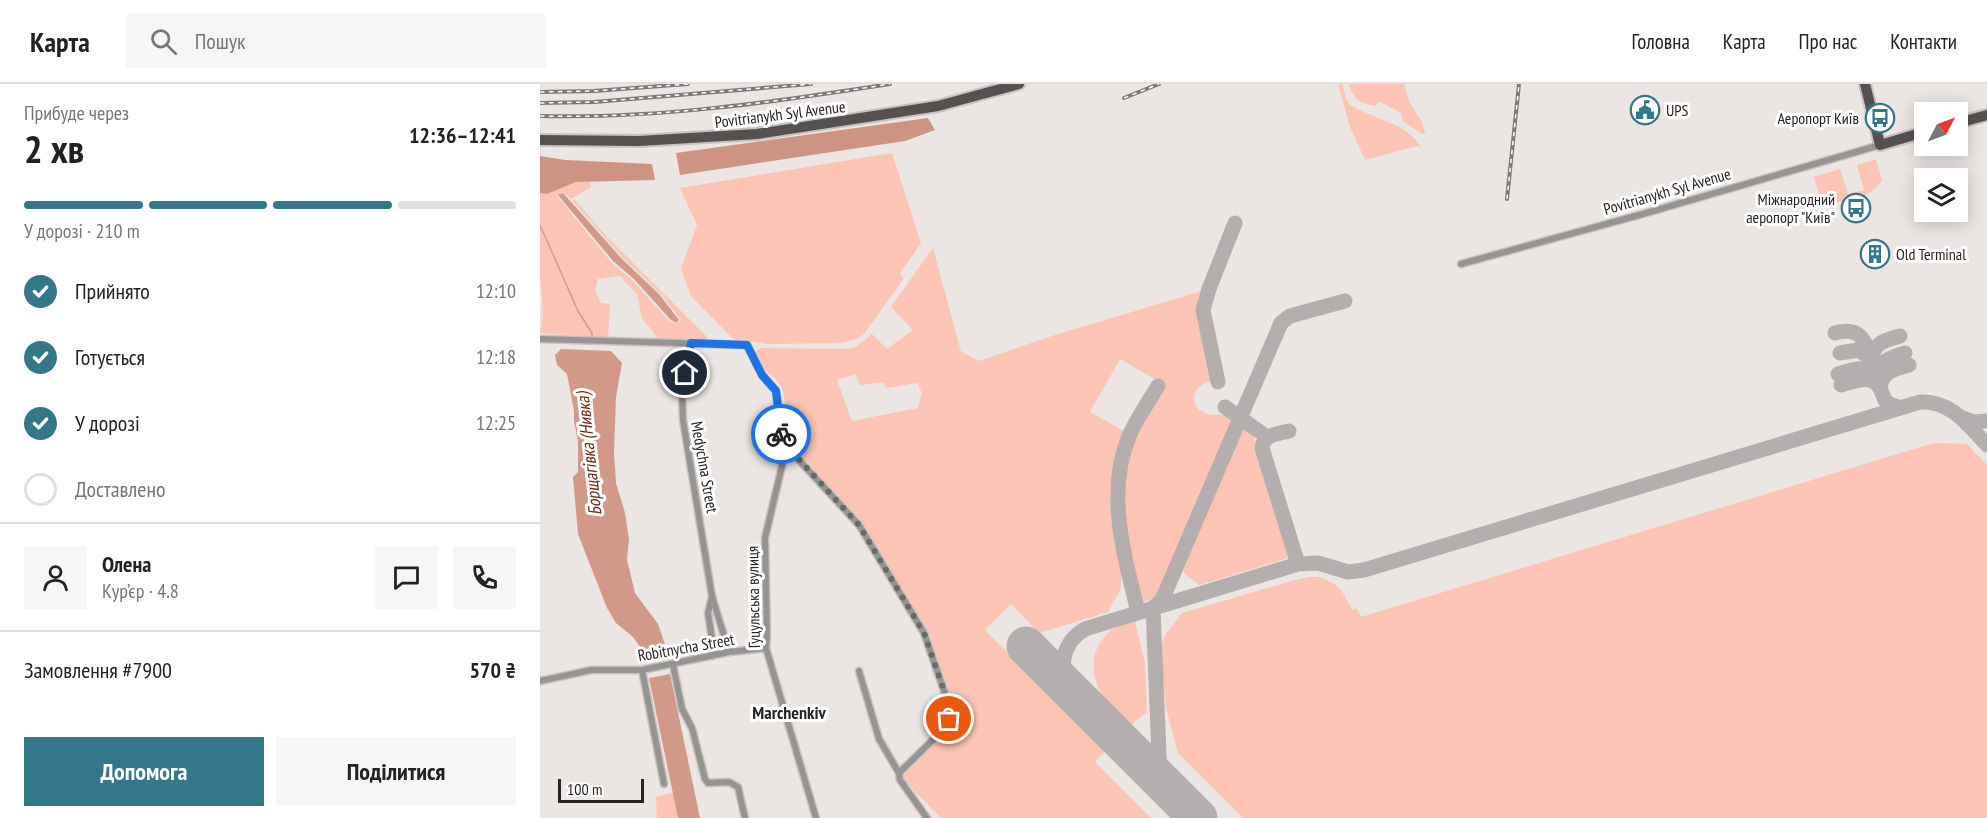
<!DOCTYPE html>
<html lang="uk">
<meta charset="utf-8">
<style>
body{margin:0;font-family:"PT Sans Narrow",sans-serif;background:#f6f6f6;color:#222;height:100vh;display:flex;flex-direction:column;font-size:22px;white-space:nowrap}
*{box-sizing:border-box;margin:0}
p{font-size:20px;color:#767676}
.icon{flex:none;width:33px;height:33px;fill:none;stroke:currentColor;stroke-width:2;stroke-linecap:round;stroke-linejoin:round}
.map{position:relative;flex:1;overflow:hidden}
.drawer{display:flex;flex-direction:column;background:#fff;width:540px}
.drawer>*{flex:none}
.needle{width:39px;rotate:49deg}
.buttons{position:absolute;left:1374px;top:18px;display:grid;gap:12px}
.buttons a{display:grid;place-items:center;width:54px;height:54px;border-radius:0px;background:#fff;box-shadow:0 3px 15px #0003;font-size:30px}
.scale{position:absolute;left:18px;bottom:15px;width:86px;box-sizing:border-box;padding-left:6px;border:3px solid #262423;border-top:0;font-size:16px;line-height:21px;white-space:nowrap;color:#262423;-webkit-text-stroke:4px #fff;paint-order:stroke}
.pin{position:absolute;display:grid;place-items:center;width:51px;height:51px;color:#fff;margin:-26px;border:3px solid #fff;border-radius:50%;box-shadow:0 2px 6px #0007}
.courier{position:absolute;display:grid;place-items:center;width:60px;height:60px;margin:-30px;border:4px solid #1a73e8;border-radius:50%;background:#fff;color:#222;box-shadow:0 2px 8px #0007}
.summary em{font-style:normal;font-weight:700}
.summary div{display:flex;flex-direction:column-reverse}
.summary{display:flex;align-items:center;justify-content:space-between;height:102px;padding:0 24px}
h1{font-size:39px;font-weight:700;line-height:45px}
.bar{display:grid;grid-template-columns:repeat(4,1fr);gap:9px 6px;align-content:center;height:72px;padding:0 24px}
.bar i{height:8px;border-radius:4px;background:#e0e0e0}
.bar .active{background:#347788}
.bar p{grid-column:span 4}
.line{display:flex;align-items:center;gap:15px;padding:0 24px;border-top:2px solid #e0e0e0}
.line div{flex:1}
.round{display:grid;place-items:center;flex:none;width:63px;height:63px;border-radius:0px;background:#f6f6f6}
ol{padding:0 24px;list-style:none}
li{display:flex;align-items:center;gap:18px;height:66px}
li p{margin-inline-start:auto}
li .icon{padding:6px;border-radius:50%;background:#347788;color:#fff;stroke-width:4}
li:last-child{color:#767676}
li i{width:33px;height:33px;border:3px solid #e0e0e0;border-radius:50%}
.cta{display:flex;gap:12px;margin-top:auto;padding:12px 24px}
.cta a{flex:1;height:69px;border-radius:0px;background:#347788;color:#fff;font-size:24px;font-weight:700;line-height:69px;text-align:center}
.cta a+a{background:#f6f6f6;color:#222}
header{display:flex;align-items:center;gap:36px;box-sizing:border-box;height:84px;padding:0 30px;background:#fff;border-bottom:2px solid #e0e0e0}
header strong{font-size:28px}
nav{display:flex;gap:33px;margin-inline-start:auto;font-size:21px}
.search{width:420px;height:54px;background:#f6f6f6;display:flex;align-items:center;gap:15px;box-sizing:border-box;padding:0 21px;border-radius:0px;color:#767676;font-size:22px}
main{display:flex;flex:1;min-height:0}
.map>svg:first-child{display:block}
</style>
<header>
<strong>Карта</strong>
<div class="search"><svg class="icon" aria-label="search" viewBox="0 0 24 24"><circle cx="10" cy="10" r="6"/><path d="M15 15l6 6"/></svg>Пошук</div>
<nav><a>Головна</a><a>Карта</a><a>Про нас</a><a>Контакти</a></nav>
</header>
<main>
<section class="drawer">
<div class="summary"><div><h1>2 хв</h1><p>Прибуде через</p></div><em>12:36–12:41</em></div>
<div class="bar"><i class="active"></i><i class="active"></i><i class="active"></i><i></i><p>У дорозі · 210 m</p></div>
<ol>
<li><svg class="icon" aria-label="check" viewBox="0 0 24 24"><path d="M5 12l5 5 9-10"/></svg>Прийнято<p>12:10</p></li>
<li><svg class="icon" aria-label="check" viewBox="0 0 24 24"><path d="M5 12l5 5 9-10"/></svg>Готується<p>12:18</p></li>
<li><svg class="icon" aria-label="check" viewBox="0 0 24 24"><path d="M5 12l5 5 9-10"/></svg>У дорозі<p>12:25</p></li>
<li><i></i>Доставлено</li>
</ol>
<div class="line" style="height:108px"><a class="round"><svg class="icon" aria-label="person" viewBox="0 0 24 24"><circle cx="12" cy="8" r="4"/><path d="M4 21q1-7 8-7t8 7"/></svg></a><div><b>Олена</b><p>Кур’єр · 4.8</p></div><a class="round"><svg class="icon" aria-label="chat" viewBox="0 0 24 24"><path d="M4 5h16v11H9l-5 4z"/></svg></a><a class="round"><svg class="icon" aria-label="phone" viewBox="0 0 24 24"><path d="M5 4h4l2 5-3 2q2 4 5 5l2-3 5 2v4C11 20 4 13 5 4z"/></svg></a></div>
<div class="line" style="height:78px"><div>Замовлення #7900</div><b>570 ₴</b></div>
<div class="cta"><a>Допомога</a><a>Поділитися</a></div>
</section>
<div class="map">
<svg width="1447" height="734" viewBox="0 0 1447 734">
<rect width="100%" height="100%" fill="#ebe5e3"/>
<path fill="#fbc4b4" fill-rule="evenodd" d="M 798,0 L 802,0 L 806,14 L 810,21 C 832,35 869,39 881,64 L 877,62 L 825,76 L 810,43 Z
M 809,0 L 864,0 L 869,17 L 883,40 L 885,50 L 882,50 L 864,38 L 861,29 L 839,17 L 836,22 C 821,20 813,15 809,0 Z
M 352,69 L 381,159 L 360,189 L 364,194 L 324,250 L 317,255 L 301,259 L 228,260 L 193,255 L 151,212 L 141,185 L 157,141 L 140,104 Z
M 1336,75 L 1342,96 C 1333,114 1305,116 1287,121 L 1281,117 L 1274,93 L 1300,85 L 1308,110 L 1324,106 L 1317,81 Z
M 36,98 L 50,98 L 51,103 L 31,115 L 23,108 L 17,112 L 72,179 L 92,196 L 129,237 L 136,240 L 141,236 L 121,210 L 84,175 L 32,116 L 34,115 L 68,154 L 167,253 L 168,257 L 123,256 L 117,253 L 102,234 L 97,210 L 80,192 L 58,195 L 55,207 L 61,219 L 70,220 L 68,254 L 0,249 L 3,230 L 0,191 L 0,109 L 7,110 Z
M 393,164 L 421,268 L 439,277 L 512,252 L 665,206 L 660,227 L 675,297 C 655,297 645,321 665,329 C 676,334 679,326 693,335 L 616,514 L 602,518 C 585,458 572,405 599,345 C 606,330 616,315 625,301 L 580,275 L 550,328 L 586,348 L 577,376 L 572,418 L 574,444 L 581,481 L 581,504 L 568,528 L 499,549 L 471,520 L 445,546 L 565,667 L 555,678 L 611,734 L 401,734 L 365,697 L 363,692 L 417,635 L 389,550 L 323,439 L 247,357 C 243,341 248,318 242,305 C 235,287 219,290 215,268 L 221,264 L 305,265 L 316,263 L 332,250 L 347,265 L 373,246 L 351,223 ZM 315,290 L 320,301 L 343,298 L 346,304 L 377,299 L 382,309 L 378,324 L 312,337 L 297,296 Z
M 703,343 L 713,350 L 751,473 L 659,501 L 644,489 L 642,483 Z
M 1394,359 L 1427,360 L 1447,381 L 1447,734 L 703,734 L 638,669 L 626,624 L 621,576 L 622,559 L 626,550 L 642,529 L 755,496 L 769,493 L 779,493 L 795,500 L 803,509 L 812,526 L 816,524 L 821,533 Z
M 595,538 L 605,578 L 607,628 L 591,641 C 582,632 569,622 562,611 C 549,588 550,562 573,545 C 580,541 588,540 595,538 Z
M 133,709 L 138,734 L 117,734 L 116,713 Z"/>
<path fill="#ce9483" d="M 388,34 L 395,46 L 365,57 L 140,91 L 136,69 Z
M 0,72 L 25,76 L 112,80 L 115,96 L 36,98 L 7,110 L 0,109 Z"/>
<path fill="#d39988" d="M 23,109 L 82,175 L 119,210 L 139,236 L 136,239 L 130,235 L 94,195 L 73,177 L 18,111 Z
M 21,265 L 71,267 L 82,279 L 76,313 L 74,368 L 76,399 L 85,429 L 89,455 L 87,476 L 95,509 L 118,540 L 130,575 L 109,575 L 93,553 L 76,539 L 67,524 L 38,450 L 33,393 L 38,388 L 38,357 L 34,337 L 34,327 L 27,290 L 17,281 L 15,271 Z
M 130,590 L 160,734 L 138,734 L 109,594 Z"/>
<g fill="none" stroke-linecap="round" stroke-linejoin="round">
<path stroke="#d39988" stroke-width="1.5" d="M 0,141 L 38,227 L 52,249 L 52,254"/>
<path stroke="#b4afae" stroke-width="15" d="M 1295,249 C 1320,242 1325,256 1332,277
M 1300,269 L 1318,266 L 1329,273 L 1332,278
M 1332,277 C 1332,259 1345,256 1360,252
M 1298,290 C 1314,285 1327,279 1337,295
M 1337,295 C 1337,277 1350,274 1365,269
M 678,298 L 663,226 L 669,205 L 695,139
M 1301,301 C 1314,298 1332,288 1341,306 C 1343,311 1343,314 1347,319 L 1361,324
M 1340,304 C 1342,287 1355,285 1369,281
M 685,323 L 727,353
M 1420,333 L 1434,338 L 1447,337
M 749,347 C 738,350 723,350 722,364 L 758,480
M 613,523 L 620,696
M 615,523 L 622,516 L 741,239 L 750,232 L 805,217
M 598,528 C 584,470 565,408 590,350 C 598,333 609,317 618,302
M 533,608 C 517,587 521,559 545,545 L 758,480 L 778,479 L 808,488 L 824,486 L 1380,318 C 1411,316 1428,341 1447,361"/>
<path stroke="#b4afae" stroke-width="39" d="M 486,562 L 658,734"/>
<g stroke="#c8c2c0" stroke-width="9">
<path id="minor" d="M 921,180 L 1103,130 L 1340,61
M 0,255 L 207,261 L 222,291 L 236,307 L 244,359 L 242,382 L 225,454 L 227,552 L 226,564 L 276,734
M 151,259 L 142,306 L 143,336 L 172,512 L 189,568
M 244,360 L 319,441 L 384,549 L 410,624 L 409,635 L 405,644 L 359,689
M 172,513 L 168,529 L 174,567 L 172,572
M 133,581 L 142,625 L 152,644 L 165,695 L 168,699 L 189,698 L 198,703 L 205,734
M 102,586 L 124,700
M 319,587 L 339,655 L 359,689 L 360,696 L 387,734
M 0,597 L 51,586 L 102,586 L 189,568 L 226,564"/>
</g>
<g stroke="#c8c2c0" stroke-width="14">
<path id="primary" d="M 1325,0 L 1340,61 L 1384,48
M 1418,39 L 1447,31
M 0,56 L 99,57 L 217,50 L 398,22 L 479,0"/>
</g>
<use href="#minor" stroke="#969493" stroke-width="6"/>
<use href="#primary" stroke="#555150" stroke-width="10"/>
<g stroke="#7d7978" stroke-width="4">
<path id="rail" d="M 0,8 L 54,7 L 148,0
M 584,14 L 619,0
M 0,19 L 54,18 L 271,0
M 0,32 C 117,35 234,18 350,0
M 967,115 L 979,0"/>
</g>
<use href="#rail" stroke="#fff" stroke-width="1.5" stroke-dasharray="4.5" stroke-linecap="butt"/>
</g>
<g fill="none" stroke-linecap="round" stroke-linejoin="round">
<path stroke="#6b6866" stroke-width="6" stroke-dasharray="0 10.8" d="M 241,350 L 244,359 L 319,441 L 384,549 L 410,624 L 409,635"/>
<path stroke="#1a73e8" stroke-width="8" d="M 145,289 L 151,259 L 207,261 L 222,291 L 236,307 L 241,350"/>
</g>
<defs>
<g id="civic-ring" transform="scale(1.5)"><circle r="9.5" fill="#fff" stroke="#347788" stroke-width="1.5"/><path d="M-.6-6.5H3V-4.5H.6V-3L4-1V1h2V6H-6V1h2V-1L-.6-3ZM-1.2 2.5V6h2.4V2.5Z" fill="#347788"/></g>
<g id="bus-ring" transform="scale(1.5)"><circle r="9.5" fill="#fff" stroke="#347788" stroke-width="1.5"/><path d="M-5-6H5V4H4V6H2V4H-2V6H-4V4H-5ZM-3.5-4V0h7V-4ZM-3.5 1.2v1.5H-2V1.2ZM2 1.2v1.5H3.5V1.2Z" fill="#347788"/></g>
<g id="building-ring" transform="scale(1.5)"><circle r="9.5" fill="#fff" stroke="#347788" stroke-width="1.5"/><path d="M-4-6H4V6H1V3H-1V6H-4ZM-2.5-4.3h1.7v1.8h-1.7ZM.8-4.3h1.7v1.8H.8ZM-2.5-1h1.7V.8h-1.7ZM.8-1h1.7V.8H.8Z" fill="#347788"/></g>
</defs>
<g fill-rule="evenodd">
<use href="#civic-ring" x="1105" y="26"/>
<use href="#bus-ring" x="1340" y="34"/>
<use href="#bus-ring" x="1316" y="124"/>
<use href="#building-ring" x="1335" y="170"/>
</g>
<g text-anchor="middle" stroke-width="6" stroke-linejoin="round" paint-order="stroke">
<g font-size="16" fill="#262423" stroke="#fff" text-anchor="start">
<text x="1126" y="32">UPS</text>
<text x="1319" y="40" text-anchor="end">Аеропорт Київ</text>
<text x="1295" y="121" text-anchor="end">Міжнародний<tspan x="1295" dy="18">аеропорт "Київ"</tspan></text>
<text x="1356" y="176">Old Terminal</text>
</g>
<g font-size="16" fill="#262423" stroke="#fff">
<text transform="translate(240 30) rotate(-7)" y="6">Povitrianykh Syl Avenue</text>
<text transform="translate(1127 107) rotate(-16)" y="6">Povitrianykh Syl Avenue</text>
<text transform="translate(165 383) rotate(80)" y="6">Medychna Street</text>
<text transform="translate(213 513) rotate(-91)" y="6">Гуцульська вулиця</text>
<text transform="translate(146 563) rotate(-10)" y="6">Robitnycha Street</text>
</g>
<g font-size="18" font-style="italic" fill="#6d2712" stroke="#fff">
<text transform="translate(49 370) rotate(-96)" y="6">Борщагівка (Нивка)</text>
</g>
<g font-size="18" font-weight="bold" fill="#262423" stroke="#fff">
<text x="249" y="635">Marchenkiv</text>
</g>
</g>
</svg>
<div class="buttons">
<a><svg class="needle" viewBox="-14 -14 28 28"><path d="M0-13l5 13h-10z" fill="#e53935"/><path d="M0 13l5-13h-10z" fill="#767676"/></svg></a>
<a><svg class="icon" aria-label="layers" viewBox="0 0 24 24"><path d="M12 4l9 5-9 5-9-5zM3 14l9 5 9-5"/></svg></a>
</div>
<div class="scale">100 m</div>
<div class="pin" style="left:409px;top:635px;background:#ea580c"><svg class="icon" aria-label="bag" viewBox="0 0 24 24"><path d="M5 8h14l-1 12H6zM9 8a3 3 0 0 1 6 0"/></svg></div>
<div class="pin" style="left:145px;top:289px;background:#1f2937"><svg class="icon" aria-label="home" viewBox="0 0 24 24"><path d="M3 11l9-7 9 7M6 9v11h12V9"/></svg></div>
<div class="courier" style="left:241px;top:350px"><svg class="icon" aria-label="bike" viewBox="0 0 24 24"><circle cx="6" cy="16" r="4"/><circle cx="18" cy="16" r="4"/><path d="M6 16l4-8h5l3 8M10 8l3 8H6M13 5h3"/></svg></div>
</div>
</main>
